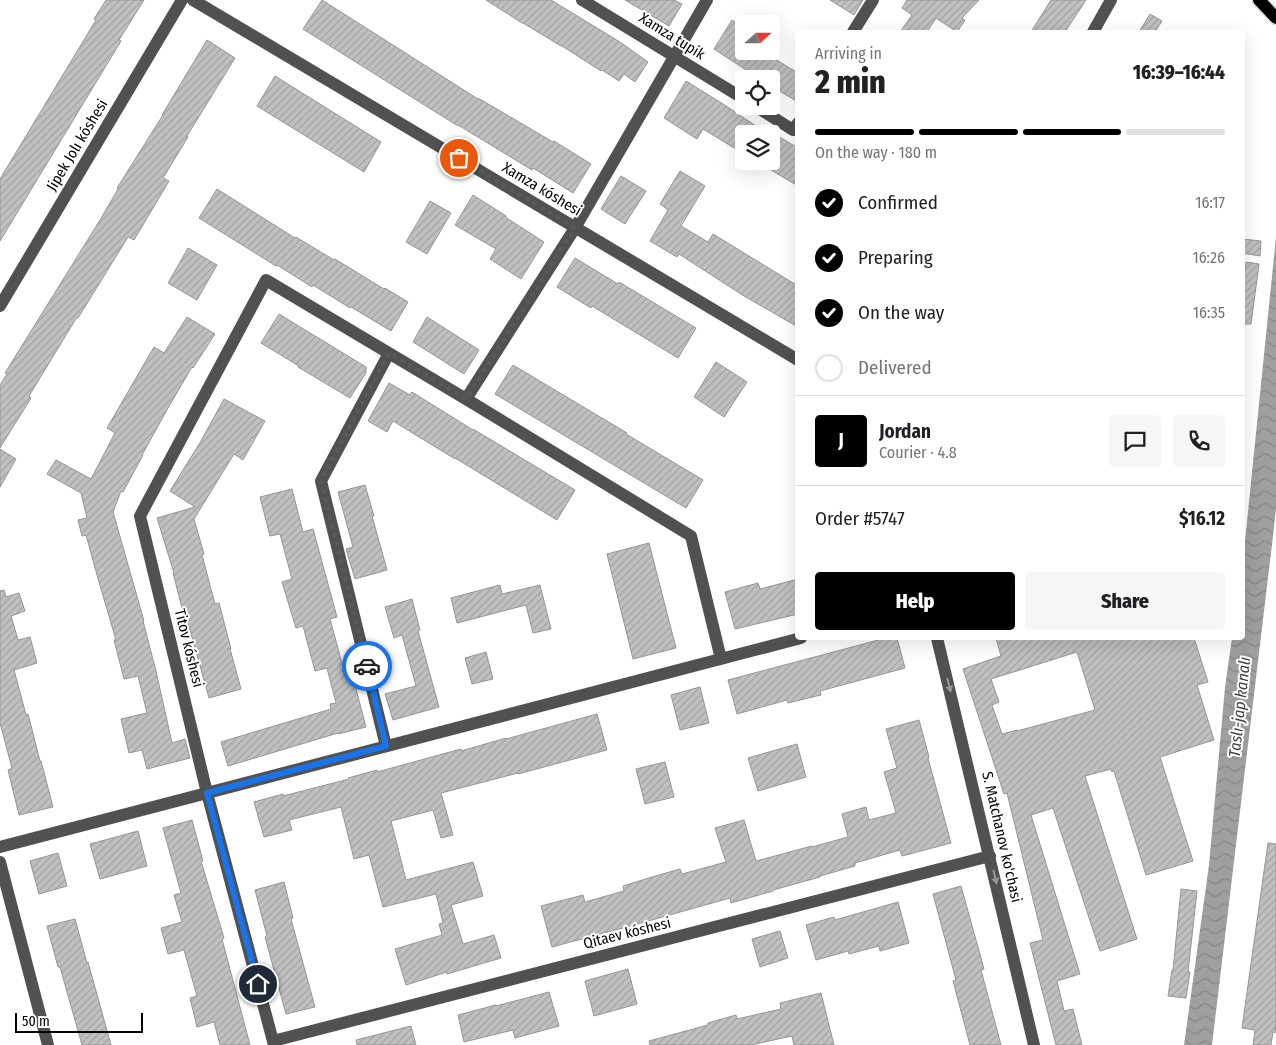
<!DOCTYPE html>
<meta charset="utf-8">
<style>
body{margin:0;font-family:"Fira Sans Condensed",sans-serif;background:#f6f6f6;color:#202124;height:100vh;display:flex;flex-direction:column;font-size:19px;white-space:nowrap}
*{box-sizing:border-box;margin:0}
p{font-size:16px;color:#757577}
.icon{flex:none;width:28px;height:28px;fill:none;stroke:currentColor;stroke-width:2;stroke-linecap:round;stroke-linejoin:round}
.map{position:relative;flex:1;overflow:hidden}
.sheet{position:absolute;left:795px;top:30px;width:450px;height:610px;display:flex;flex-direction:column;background:#fff;border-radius:5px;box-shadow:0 5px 20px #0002}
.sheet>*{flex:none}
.needle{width:32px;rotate:69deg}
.buttons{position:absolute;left:735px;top:15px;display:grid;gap:10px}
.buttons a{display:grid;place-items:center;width:45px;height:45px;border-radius:5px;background:#fff;box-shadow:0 5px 20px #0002;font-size:25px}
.scale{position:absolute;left:15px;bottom:12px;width:128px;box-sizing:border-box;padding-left:5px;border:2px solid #000;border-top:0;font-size:14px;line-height:18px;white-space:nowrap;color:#000;-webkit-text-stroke:4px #fff;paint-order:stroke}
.pin{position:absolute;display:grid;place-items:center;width:42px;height:42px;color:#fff;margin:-21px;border:2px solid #fff;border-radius:50%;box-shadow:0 1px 5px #0007}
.courier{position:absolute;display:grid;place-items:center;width:50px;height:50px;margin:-25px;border:4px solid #1a73e8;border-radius:50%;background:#fff;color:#222;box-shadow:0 1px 6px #0007}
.summary em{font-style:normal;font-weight:800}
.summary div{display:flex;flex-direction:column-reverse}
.summary{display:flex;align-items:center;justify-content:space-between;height:85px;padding:0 20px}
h1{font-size:32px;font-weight:800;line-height:38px}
.bar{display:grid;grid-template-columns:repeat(4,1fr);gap:8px 5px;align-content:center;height:60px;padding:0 20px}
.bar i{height:6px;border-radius:4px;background:#e0e0e0}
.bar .current{background:#000}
.bar p{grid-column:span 4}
.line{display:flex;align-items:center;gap:12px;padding:0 20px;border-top:1px solid #e0e0e0}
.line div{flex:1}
.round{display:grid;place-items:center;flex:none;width:52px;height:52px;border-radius:5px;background:#f6f6f6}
ol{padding:0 20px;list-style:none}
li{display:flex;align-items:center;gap:15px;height:55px}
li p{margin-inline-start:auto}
li .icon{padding:5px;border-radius:50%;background:#000;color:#fff;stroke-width:4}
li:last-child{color:#757577}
li i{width:28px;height:28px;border:2px solid #e0e0e0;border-radius:50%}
.primary-button{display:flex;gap:10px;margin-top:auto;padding:10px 20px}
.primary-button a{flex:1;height:58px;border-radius:5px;background:#000;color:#fff;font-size:20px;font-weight:800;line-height:58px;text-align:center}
.primary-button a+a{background:#f6f6f6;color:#202124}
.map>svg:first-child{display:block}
</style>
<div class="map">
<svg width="1276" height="1045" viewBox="0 0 1276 1045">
<defs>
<pattern id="water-waves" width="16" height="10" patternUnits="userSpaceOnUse" patternTransform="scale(1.25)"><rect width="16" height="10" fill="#9f9f9f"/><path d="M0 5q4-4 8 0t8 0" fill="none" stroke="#878787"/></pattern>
<pattern id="building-hatch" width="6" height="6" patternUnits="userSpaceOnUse" patternTransform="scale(1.25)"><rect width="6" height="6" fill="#c0c0c0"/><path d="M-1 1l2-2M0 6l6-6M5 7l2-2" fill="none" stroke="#a3a3a3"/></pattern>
</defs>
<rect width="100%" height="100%" fill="#fff"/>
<path fill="url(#water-waves)" d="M 1276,237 L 1276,508 L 1273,536 L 1212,1045 L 1184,1045 L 1209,865 L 1225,687 L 1232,638 L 1242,638 L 1243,561 Z"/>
<path fill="url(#building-hatch)" stroke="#959595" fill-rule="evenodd" d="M 106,0 L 144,0 L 119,40 L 121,41 L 0,241 L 0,179 L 96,20 L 94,19 Z
M 322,0 L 478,99 L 478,98 L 553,142 L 554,141 L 591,164 L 573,193 L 533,168 L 532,170 L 458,125 L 458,126 L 303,29 Z
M 486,0 L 551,0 L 620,42 L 648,62 L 635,82 L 624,74 L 619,81 L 602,70 L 601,71 L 562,46 L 561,46 L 523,23 L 522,23 Z
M 625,0 L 674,0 L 682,4 L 669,26 Z
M 830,0 L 863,0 L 854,15 Z
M 907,0 L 979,0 L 962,18 L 965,20 L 957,32 L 936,18 L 927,32 L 900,32 L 912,15 L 902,8 Z
M 1051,0 L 1086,0 L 1065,32 L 1031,32 Z
M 1150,14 L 1162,21 L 1155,32 L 1139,32 Z
M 732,20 L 744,28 L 744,51 L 762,51 L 798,73 L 798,102 L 771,86 L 771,79 L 760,79 L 714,49 Z
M 207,40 L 235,58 L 187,136 L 188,137 L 163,178 L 169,181 L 134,240 L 128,237 L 78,318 L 77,317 L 29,396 L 31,398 L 0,448 L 0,385 L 7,374 L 5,373 L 100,220 L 118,189 L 117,188 L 163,115 L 162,115 Z
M 275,76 L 381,142 L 364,172 L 257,106 Z
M 686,81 L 720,102 L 768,134 L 744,134 L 744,154 L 703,129 L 697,139 L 664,118 Z
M 771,132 L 798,148 L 798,186 L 771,170 Z
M 680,171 L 705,186 L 681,226 L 708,242 L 713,234 L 798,286 L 798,327 L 744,296 L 679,254 L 677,257 L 650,241 L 668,210 L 660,204 Z
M 621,176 L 646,191 L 625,224 L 601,209 Z
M 217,189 L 295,238 L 296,237 L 334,260 L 335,259 L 384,289 L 385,288 L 408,302 L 391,331 L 351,307 L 350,308 L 313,285 L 312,287 L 277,265 L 276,266 L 199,218 Z
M 473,195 L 506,216 L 505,217 L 544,242 L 521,279 L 490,259 L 496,249 L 455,225 Z
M 430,201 L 451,213 L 427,254 L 406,242 Z
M 1242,239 L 1261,241 L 1260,256 L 1242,253 Z
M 188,248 L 217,265 L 197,300 L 168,283 Z
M 575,258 L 618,284 L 619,282 L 696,328 L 678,358 L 592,306 L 591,308 L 557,287 Z
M 1246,262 L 1259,264 L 1251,324 L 1242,324 L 1242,288 Z
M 279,314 L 366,367 L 366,373 L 350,398 L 298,367 L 299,366 L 261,343 Z
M 187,317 L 215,334 L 193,368 L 192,367 L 168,408 L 142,455 L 143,455 L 123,492 L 121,491 L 113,512 L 144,621 L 143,621 L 156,671 L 172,743 L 185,739 L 190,758 L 147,769 L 142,750 L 129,753 L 121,719 L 147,713 L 138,676 L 124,679 L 114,640 L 116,640 L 97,575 L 86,535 L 82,536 L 78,520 L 87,518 L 81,493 L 47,474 L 56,460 L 91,479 L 115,433 L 107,428 L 154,347 L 164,353 Z
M 427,317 L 479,350 L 464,374 L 413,342 Z
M 716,362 L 747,382 L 724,417 L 694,397 Z
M 513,365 L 627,433 L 626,434 L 703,480 L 686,508 L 495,394 Z
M 389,383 L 410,395 L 412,392 L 473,430 L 473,429 L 575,490 L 557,520 L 455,458 L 455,459 L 393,421 L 387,432 L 368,421 Z
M 224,399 L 265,421 L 243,460 L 234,454 L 194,519 L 204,554 L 202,555 L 215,604 L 219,603 L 231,649 L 230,649 L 241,689 L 209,698 L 185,612 L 183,612 L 173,573 L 174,573 L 157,518 L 195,507 L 170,491 L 201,441 Z
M 0,449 L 16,459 L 0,487 Z
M 365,485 L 374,516 L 372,516 L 387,570 L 355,579 L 346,549 L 353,547 L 338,492 Z
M 292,489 L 303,532 L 313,529 L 337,617 L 330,619 L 343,667 L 350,666 L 366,727 L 338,734 L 338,733 L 228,766 L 221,742 L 331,709 L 330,704 L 336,703 L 327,668 L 315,671 L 303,626 L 296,628 L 282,582 L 292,579 L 280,534 L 270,536 L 260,497 Z
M 649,543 L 676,648 L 633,659 L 607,554 Z
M 798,579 L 798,614 L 735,629 L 725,592 L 758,583 L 760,589 Z
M 500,585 L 502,594 L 540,585 L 551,629 L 533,633 L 526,605 L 457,623 L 451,598 Z
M 4,590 L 6,597 L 19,593 L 25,611 L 11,616 L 18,640 L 30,637 L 37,663 L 14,670 L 26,715 L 28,714 L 40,761 L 41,761 L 53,807 L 19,815 L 8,770 L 12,768 L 0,723 L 0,591 Z
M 412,599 L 420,630 L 418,631 L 439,707 L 393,720 L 385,694 L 416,686 L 402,635 L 394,638 L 385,607 Z
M 886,638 L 897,638 L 905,668 L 820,691 L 821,695 L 788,703 L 787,700 L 737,714 L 728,680 Z
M 996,638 L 1194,638 L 1208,682 L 1197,685 L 1214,740 L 1160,757 L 1193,861 L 1146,875 L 1114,771 L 1112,772 L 1111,769 L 1085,776 L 1137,939 L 1100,951 L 1053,808 L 1031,815 L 1080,974 L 1057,981 L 1064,1011 L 1073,1009 L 1082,1045 L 1056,1045 L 1030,943 L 1043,940 L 1007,793 L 1004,794 L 963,669 L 1001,656 ZM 1077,652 L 1095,710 L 1017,731 L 1017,730 L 1002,734 L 992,705 L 999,702 L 991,679 Z
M 486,652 L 493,679 L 472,684 L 465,658 Z
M 700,687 L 709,723 L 680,730 L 671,695 Z
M 597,714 L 607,750 L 518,774 L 518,773 L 441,793 L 453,835 L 441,838 L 433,810 L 391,821 L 406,880 L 473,862 L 483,896 L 451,905 L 463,944 L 494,935 L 501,958 L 447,974 L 447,972 L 406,985 L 395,949 L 442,935 L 439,924 L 443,923 L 436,894 L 383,907 L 369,855 L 354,859 L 341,807 L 289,820 L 292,830 L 264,837 L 254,802 L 283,794 L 283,796 L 349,779 L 348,778 L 377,770 L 377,772 L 461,749 L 461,751 L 506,738 L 506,739 Z
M 919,720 L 929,757 L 928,758 L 951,843 L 902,856 L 900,850 L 855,863 L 855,866 L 820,876 L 820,877 L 773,890 L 773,891 L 731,903 L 730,898 L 634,925 L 552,947 L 541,906 L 583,895 L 585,902 L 624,891 L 623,886 L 652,877 L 680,869 L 682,874 L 726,862 L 715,828 L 744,820 L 756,861 L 812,846 L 812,847 L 848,837 L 842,814 L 866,807 L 869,820 L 896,813 L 884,772 L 897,768 L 886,729 Z
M 797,744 L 806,777 L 758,791 L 748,758 Z
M 665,762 L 674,797 L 645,804 L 636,769 Z
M 192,820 L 203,861 L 201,861 L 224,938 L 222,939 L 250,1045 L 220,1045 L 214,1022 L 197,1027 L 190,998 L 197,996 L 184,950 L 168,954 L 161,928 L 182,922 L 174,895 L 181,893 L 163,828 Z
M 138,831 L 147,866 L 100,879 L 90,844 Z
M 1268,843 L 1276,844 L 1276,1022 L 1275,1033 L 1273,1032 L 1271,1045 L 1253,1045 L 1255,1030 L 1242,1028 Z
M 58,853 L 67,886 L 39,894 L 30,861 Z
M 284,882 L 293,918 L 291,919 L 315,1007 L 286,1014 L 265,937 L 267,936 L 255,890 Z
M 961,886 L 984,969 L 981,970 L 1001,1045 L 970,1045 L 953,981 L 956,980 L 933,894 Z
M 1181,889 L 1197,891 L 1188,972 L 1190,972 L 1186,998 L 1168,996 L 1172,970 L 1173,970 Z
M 898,902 L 909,943 L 880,951 L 879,946 L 849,954 L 848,951 L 816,960 L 806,925 L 834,917 L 835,920 Z
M 75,919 L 87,963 L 88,962 L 111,1045 L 82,1045 L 60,967 L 58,967 L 47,926 Z
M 780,931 L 788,958 L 760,967 L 752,939 Z
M 628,969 L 637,1004 L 594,1016 L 585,981 Z
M 549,992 L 559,1026 L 515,1038 L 513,1030 L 464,1042 L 458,1015 L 496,1005 L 496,1006 Z
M 821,993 L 834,1045 L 794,1045 L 792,1036 L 751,1045 L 650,1045 L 649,1041 L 708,1025 L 708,1023 L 736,1015 L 737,1019 L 781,1009 L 780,1003 Z
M 411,1026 L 416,1045 L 357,1045 L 356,1040 Z"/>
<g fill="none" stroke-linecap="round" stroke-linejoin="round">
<g stroke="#dbdbdb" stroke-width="15">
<path id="major" d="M 1259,0 L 1276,18"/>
</g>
<path stroke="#515151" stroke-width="12" d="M 193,0 L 798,360
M 582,0 L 744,99
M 853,32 L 873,0
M 1093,32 L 1111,0
M 755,106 L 793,130 L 798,123
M 0,306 L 182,0
M 466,399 L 575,228 L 707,0
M 937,638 L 1034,1045
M 386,746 L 321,481 L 389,353
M 0,847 L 801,638
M 0,862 L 48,1045
M 273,1041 L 990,856
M 274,1045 L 207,793 L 140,516 L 266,280 L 466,399 L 691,536 L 721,659"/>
<use href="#major" stroke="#000" stroke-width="12"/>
</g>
<defs><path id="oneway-solid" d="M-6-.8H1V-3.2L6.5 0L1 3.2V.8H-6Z" transform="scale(1.25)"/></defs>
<g fill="#979797">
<use href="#oneway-solid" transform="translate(949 685) rotate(76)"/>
<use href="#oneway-solid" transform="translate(995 877) rotate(77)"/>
</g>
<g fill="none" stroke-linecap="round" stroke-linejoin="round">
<path stroke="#595959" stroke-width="5" stroke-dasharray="0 9" d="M 367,666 L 321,481 L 389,353 L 466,399 L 575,228 L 459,158"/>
<path stroke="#1a73e8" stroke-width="6" d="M 258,984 L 207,793 L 386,746 L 367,666"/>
</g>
<g text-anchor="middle" stroke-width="4" stroke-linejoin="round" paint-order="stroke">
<g font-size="15" fill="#000" stroke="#fff">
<text transform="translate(672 36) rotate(32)" y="5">Xamza tupik</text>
<text transform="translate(77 145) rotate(-59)" y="5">Jipek Jolı kóshesi</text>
<text transform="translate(542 189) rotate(31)" y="5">Xamza kóshesi</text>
<text transform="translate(189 648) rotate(76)" y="5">Titov kóshesi</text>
<text transform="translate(1002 837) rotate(77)" y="5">S. Matchanov ko'chasi</text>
<text transform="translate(627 933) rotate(-14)" y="5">Qitaev kóshesi</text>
</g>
<g font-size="16" font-style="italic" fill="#404040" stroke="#fff">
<text transform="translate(1239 707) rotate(-84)" y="6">Taslı-jap kanalı</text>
</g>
</g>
</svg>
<div class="buttons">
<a><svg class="needle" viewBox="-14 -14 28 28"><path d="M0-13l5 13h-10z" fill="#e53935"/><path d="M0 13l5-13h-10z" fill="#757577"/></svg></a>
<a><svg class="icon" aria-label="locate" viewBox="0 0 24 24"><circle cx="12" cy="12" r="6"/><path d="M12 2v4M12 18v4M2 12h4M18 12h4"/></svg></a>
<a><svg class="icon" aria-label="layers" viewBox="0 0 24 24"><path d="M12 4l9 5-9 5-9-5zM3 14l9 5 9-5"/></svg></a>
</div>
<div class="scale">50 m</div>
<div class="pin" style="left:459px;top:158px;background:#ea580c"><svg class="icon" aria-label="bag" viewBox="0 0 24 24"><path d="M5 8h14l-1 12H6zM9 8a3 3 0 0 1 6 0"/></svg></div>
<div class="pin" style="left:258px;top:984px;background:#1f2937"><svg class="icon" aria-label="home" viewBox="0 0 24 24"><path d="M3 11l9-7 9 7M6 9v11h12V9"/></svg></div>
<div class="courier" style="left:367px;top:666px"><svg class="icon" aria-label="car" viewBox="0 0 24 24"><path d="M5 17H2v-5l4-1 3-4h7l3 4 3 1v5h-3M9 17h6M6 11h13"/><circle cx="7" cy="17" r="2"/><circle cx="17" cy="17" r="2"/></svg></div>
<section class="sheet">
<div class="summary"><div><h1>2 min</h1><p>Arriving in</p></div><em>16:39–16:44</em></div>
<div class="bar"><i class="current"></i><i class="current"></i><i class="current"></i><i></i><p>On the way · 180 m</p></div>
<ol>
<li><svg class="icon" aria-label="check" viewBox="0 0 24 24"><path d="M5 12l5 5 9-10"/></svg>Confirmed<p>16:17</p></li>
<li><svg class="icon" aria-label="check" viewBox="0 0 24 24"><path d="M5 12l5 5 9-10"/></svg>Preparing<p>16:26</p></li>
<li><svg class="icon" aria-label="check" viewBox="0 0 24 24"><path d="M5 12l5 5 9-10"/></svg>On the way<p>16:35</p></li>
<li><i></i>Delivered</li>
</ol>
<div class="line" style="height:90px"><b class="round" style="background:#000;color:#fff">J</b><div><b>Jordan</b><p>Courier · 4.8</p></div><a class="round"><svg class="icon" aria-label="chat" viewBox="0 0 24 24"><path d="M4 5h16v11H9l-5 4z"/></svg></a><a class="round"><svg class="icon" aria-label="phone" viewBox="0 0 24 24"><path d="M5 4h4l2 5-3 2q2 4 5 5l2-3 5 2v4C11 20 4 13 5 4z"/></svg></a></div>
<div class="line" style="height:65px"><div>Order #5747</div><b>$16.12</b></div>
<div class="primary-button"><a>Help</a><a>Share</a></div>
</section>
</div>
